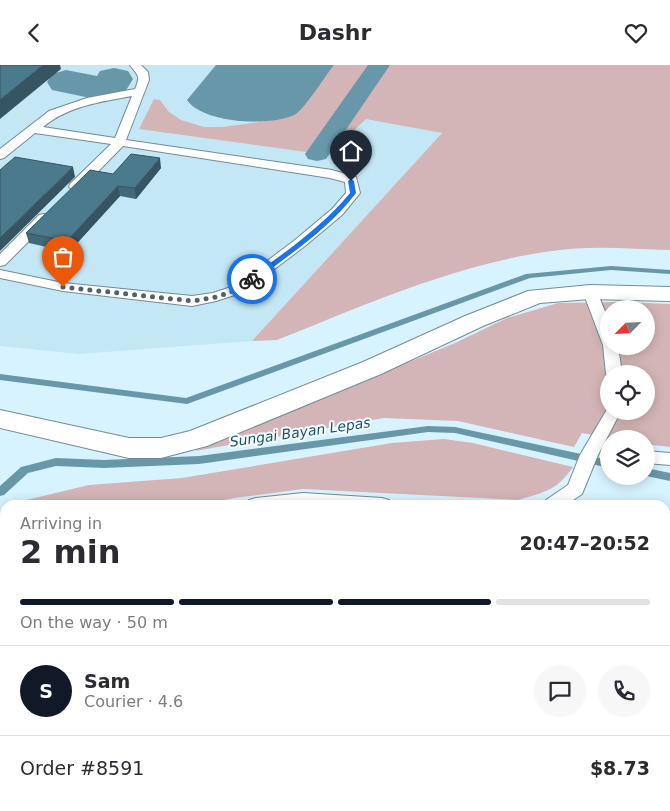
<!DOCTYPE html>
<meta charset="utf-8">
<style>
body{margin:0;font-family:"DejaVu Sans",sans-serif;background:#f7f7f7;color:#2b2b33;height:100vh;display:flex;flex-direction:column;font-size:19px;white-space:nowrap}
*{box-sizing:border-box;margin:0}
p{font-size:16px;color:#7c7c81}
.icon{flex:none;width:28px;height:28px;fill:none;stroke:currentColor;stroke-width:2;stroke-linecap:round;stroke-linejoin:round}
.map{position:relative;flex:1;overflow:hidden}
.drawer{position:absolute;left:0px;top:435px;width:670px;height:311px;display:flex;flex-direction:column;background:#fff;border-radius:15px 15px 0 0;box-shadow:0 2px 12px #0003}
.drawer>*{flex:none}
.needle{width:32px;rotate:246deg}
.buttons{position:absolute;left:600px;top:235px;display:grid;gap:10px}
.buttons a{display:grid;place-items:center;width:55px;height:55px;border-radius:50%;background:#fff;box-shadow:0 2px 12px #0003;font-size:25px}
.pin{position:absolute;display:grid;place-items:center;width:42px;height:42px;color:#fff;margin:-51px -21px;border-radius:50% 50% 50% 0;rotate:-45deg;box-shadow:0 0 5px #0007}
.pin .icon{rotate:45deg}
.courier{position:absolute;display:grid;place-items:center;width:50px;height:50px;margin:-25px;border:4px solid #1a73e8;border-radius:50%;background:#fff;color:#222;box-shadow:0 1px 6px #0007}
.head em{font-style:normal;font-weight:600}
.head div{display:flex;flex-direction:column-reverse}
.head{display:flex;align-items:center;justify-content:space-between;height:85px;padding:0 20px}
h1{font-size:32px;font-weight:600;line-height:38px}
.bar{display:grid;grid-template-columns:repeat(4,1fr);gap:8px 5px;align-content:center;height:60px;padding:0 20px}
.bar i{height:6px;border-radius:4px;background:#e1e1e2}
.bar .on{background:#111827}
.bar p{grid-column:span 4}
.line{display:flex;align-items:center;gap:12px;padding:0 20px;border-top:1px solid #e1e1e2}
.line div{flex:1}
.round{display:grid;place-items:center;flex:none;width:52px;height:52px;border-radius:26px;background:#f7f7f7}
header{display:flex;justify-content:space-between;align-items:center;height:65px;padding:0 20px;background:#fff;font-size:22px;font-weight:600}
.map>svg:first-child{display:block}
</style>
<header><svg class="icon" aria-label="back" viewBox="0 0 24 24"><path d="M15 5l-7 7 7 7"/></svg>Dashr<svg class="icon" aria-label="heart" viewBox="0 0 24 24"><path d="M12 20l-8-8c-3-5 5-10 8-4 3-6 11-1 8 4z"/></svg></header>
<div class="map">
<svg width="670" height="746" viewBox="0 0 670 746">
<rect width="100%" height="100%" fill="#d7f3ff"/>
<path fill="#c3e7f5" d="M 0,0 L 463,0 L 392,57 L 442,68 L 252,276 L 79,289 L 0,281 Z"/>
<path fill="#d3b5b7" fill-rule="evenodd" d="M 334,0 L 670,0 L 670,185 C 631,184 591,180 552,186 C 456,199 367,239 277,275 L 252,276 L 442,68 L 366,54 L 328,90 L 139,64 L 154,34 L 160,35 L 169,47 L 181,55 L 204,62 L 222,62 L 281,54 L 297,48 Z
M 623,237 L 670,239 L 670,382 L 646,379 L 646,374 L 614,374 L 582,368 L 574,382 L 458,356 L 384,353 L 195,386 L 455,278 L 507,253 L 558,238 ZM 609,244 L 646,244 L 646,281 L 609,281 ZM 609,309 L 646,309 L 646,346 L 609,346 Z
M 444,374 L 473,378 L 573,402 C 556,426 545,427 518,435 L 303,424 L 234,433 L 200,440 L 17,440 L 22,436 L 89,420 L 182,413 L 392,378 Z
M 5,448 L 5,506 L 0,509 L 0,452 Z
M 5,544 L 5,741 L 636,741 L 637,746 L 0,746 L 0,547 Z"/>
<path fill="#6997aa" d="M 216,0 L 334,0 C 326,10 305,43 296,49 C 273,62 203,59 187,35 Z"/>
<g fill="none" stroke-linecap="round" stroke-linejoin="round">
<path fill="#6997aa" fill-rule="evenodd" d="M 611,201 L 670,205 L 670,209 L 611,205 L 530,213 L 187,339 L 0,315 L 0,309 L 186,333 L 526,209 Z
M 428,361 L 455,362 L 609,395 L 609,403 L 455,368 L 428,367 L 199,399 L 104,403 L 56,401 L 28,408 L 4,430 L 0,431 L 0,421 L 21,402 L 56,393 L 104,395 L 199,391 Z
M 646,403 L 670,408 L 670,416 L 646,411 Z"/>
<path fill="#6997aa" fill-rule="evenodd" d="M 368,0 L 390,0 L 326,94 L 317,96 L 308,94 L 305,89 Z"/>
<path fill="#6997aa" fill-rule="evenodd" d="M 114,3 L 128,6 L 133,14 L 125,27 L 100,35 L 52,25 L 47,17 L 52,9 L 66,5 L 97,11 L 100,6 Z"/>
<g stroke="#738c97" stroke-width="2">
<path id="service" d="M 130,0 L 141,0 L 148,7 L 149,15 L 126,75 L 332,105 L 356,112 L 360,128 L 342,150 L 305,181 L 244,227 L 216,236 L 192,241 L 63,226 L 0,213 L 0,205 L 63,218 L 192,231 L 213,228 L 234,221 L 295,175 L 332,144 L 346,128 L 345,117 L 330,113 L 123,81 L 80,125 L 75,126 L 69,122 L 70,119 L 111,79 L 35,68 L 4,93 L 0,94 L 0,84 L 49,46 L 87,33 L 135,24 C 141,10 138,11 130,0 ZM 132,31 L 115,73 L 43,62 C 68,41 100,37 132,31 Z
M 44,149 L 49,150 L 51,153 L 49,156 L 5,200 L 0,201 L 0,189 L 39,150 Z
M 590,223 L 595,224 L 597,227 L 609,256 L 609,281 L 618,281 L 622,309 L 609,309 L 609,313 L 606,309 L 603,280 L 583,227 L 585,224 Z
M 609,341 L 609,346 L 621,346 L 598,390 L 582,429 L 566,440 L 544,440 L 546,435 L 568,420 L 580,390 Z
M 646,386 L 670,388 L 670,400 L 646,398 Z
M 303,428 L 382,433 L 389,435 L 391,440 L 247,440 L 249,435 L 256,433 Z
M 5,508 L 5,526 L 0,527 L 0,510 Z"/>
</g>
<g stroke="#738c97" stroke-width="2">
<path id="minor" d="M 590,220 L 670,222 L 670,236 L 590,234 L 540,238 L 483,261 L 381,309 L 207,381 L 161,393 L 129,393 L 0,363 L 0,345 L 129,373 L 161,373 L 190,366 L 363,297 L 465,251 L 528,226 Z"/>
</g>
<use href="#service" fill="#fff" fill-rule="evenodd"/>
<use href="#minor" fill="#fff" fill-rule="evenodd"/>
</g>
<path fill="#416979" d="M 161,103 L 136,134 L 120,131 L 69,187 L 29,178 L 26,168 L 113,109 Z"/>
<path fill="#355563" d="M 43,0 L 60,0 L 61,4 L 0,54 L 0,35 Z
M 160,93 L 161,103 L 136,134 L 135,123 Z
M 73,102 L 75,112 L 0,186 L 0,173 Z
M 118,121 L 120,131 L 69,187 L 67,176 Z"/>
<path fill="#4c7a8d" stroke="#355563" d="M 0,0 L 43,0 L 0,35 Z
M 131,89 L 160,93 L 135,123 L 118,121 L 67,176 L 26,168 L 90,105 L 113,109 Z
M 15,92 L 73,102 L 0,173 L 0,105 Z"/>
<path fill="#1a73e8" d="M 351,114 L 354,116 L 356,128 C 329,164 290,189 255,216 L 250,216 L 250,213 C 285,187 322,162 350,128 L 348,116 Z"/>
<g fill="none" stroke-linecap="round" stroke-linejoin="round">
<path stroke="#526269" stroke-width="5" stroke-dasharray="0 9" d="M 63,222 L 192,236 L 216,232 L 239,224 L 252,214"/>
</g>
<g text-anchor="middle" stroke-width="4" stroke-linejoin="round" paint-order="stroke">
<g font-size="14" font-style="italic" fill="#18556b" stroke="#f7fcfe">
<text transform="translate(300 367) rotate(-8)" y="5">Sungai Bayan Lepas</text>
</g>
</g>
</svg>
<div class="buttons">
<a><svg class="needle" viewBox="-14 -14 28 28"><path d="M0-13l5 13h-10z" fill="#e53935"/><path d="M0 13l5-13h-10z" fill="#7c7c81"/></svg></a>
<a><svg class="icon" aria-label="locate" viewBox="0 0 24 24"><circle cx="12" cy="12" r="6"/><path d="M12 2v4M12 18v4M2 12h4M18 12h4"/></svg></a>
<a><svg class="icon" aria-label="layers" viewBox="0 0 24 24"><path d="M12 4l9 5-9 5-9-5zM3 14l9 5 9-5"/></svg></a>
</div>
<div class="pin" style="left:63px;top:222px;background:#ea580c"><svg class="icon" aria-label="bag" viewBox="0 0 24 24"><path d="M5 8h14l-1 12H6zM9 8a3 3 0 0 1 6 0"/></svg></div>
<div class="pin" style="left:351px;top:116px;background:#1f2937"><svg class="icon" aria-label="home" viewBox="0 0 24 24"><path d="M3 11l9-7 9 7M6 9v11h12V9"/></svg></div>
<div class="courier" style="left:252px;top:214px"><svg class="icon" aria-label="bike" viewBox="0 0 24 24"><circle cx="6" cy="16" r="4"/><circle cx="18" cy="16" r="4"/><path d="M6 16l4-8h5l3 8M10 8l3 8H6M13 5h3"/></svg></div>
<section class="drawer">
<div class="head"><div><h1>2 min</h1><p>Arriving in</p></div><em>20:47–20:52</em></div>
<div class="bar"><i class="on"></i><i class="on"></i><i class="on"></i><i></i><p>On the way · 50 m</p></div>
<div class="line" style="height:90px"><b class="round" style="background:#111827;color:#fff">S</b><div><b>Sam</b><p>Courier · 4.6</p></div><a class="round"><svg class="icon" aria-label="chat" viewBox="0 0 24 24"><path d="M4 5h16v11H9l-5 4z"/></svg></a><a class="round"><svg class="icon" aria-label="phone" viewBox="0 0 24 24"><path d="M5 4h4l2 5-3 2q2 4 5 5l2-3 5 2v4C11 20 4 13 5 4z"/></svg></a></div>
<div class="line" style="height:65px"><div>Order #8591</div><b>$8.73</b></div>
</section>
</div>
